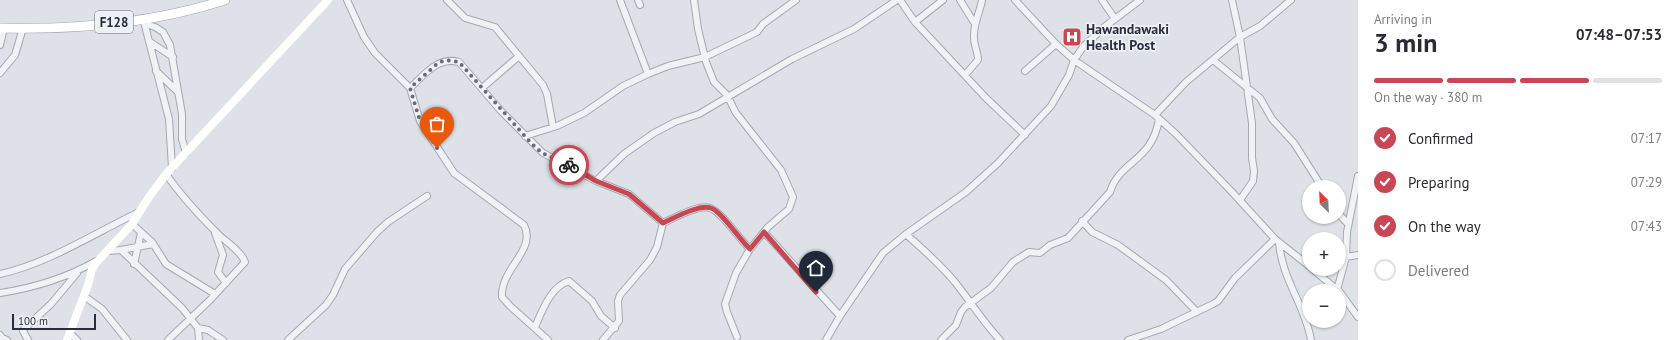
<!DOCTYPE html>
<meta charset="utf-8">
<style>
body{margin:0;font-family:"PT Sans",sans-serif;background:#f2f2f3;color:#2b2b33;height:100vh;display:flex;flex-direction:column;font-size:15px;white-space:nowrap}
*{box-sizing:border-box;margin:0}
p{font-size:13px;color:#7c7c81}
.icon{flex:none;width:22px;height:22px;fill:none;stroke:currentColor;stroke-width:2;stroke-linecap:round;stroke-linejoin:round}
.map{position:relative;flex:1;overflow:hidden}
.panel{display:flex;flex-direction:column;background:#fff;width:320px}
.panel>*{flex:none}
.needle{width:26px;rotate:336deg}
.buttons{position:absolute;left:1302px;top:180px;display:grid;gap:8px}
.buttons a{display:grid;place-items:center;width:44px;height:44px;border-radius:50%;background:#fff;box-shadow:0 1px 3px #0004;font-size:20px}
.scale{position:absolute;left:12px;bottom:10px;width:84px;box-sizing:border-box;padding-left:4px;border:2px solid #282e3d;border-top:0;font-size:11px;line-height:14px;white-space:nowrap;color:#282e3d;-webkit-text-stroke:3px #edf0f5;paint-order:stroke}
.pin{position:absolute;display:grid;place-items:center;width:34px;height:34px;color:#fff;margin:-41px -17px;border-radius:50% 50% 50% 0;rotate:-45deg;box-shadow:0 0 4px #0007}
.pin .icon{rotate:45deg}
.courier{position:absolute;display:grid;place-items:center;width:40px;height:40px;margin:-20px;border:3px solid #c74754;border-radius:50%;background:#fff;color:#222;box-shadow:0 1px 5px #0007}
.headline em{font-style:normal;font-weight:700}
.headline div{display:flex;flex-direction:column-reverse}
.headline{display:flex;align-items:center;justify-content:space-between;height:68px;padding:0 16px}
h1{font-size:26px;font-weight:700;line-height:30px}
.bar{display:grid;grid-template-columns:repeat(4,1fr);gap:6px 4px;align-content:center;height:48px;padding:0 16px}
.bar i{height:5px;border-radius:3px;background:#e1e1e2}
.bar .active{background:#c74754}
.bar p{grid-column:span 4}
ol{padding:0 16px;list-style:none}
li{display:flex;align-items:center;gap:12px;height:44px}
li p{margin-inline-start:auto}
li .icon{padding:4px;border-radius:50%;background:#c74754;color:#fff;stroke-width:4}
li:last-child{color:#7c7c81}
li i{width:22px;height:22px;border:2px solid #e1e1e2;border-radius:50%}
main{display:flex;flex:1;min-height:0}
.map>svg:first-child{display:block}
</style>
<main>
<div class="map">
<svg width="1358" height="340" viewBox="0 0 1358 340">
<rect width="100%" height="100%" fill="#dee1e7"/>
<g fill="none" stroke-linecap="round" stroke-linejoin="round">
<g stroke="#a4a8b1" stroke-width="8">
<path id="street" d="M 347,0 L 364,37 L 375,53 L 410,88 L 420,121 L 454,173 L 524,225 C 537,250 500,269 502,297 L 510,306 L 548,340
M 447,0 L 465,18 L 495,27 L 543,85 L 547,94 L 553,127
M 620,0 L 648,74
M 638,0 L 640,5
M 694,0 L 698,29 L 706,62 L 714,82 L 727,95 L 736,113 L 781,170 L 793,197 L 789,209 L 768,227 L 750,249 L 736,273 L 725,304 L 727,312 L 737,337
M 900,0 L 915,22 L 986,98 L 1025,135
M 960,0 L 975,24
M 1015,0 L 1056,44 L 1074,60 L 1155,115 L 1176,134 L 1232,192 L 1275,239 L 1309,266
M 1102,0 L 1115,19
M 1232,0 L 1240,37 L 1252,123 L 1252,158 L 1254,171 L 1253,181 L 1240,200
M 143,18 L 169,119 L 172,168
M 915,22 L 943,0
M 146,24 L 155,27 L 163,32 L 170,45 L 182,114 L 182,139 L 186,153
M 150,42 L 173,57
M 0,45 L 4,28
M 1213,60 L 1260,98 L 1272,119 L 1294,143 L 1322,187
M 156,71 L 178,92
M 1025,71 L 1056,44
M 0,73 L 15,55 L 23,28
M 965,75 L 978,60 C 978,51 973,44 974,35 C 974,22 980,12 982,0
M 410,88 C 424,75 438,56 459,62 L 501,111 L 543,153 L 596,181 L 629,194 L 663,223
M 482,88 L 518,57
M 1155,115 L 1186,82 L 1240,37 L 1260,26 L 1291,0
M 525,136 L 557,126 L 584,113 L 623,86 L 648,74 L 668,66 L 705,57 L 757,32 L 763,24 L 796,0
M 166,174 C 181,196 199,215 217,233 C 226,242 241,251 245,262 L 210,300 L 168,340
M 596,181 L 624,154 L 654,133 L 675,122 L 699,114 L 792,59 L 854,29 L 897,0
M 1339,214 L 1348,224
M 1082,221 L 1092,232 L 1118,245 L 1166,280 L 1197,312
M 663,223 C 674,218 699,204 710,208 C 722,212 739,239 750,249
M 132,224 L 152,242 L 166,264 L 215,294
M 764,232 L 840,316
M 215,233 L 223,255 L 218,272 L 226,283
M 906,234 C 924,251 943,266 958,286 C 972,304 984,323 1000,340
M 1279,242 C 1282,280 1305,305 1311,340
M 121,250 L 182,308 L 198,328 L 199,340
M 108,251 L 121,250 L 153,244
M 1346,257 L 1358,255
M 134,264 L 141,233
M 1312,269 L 1339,291
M 0,274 C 47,264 95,233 139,212
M 1337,290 L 1346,257 L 1347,232 L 1358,176
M 1339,291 L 1358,317
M 0,293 C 33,288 68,277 96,261
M 84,296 L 102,309 L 127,340
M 535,327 C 542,311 551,286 569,281 L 592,301 L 601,316 L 615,328
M 198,328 L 208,330 L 223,340
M 70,333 L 77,340
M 0,335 L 2,338 L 7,340
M 28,340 L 23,331 L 24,329 L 51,304 L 77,273
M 288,340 L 326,305 L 333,295 L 345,269 L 377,232 L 388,222 L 427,196
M 603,340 L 619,321 L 618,301 L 620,295 L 650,260 L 657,247 L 663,223
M 826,340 L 840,316 L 883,253 L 906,234 L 966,192 L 998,163 L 1051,106 L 1069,75 L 1074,60 L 1083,47 L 1103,28 L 1140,0
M 941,340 L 956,325 L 961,312 L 965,307 L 991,288 L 1013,262 L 1029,252 L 1040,253 L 1050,245 L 1068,238 L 1110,192 C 1120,160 1152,162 1159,119
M 1128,340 L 1161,329 L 1213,304 L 1218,301 L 1235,278 L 1275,239"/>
</g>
<g stroke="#9ea5b2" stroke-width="10">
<path id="primary" d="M 0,28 C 75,30 154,23 225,0"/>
</g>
<use href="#street" stroke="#f0f2f5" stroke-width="6"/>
<path stroke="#fff" stroke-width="8" d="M 67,340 L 88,285 L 92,269 L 96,263 L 132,224 L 149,197 L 166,174 L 328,0"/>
<use href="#primary" stroke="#fff" stroke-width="9"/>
</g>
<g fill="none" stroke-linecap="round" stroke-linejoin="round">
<path stroke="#686d78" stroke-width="4" stroke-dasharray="0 7.2" d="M 437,148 L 420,121 L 410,88 L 438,63 L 446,60 L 459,62 L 532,144 L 542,153 L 569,165"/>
<path stroke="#c74754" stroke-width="5" d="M 569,165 L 596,181 L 629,194 L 663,223 C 674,218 699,204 711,208 C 722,212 739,239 750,249 L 764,232 L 816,292"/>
</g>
<defs>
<g id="hospital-square" transform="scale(1)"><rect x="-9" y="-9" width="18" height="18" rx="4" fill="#c74754" stroke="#edf0f5"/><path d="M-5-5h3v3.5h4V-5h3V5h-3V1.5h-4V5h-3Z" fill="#fff"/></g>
</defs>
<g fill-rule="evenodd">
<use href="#hospital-square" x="1072" y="37"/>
</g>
<g text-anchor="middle" stroke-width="3.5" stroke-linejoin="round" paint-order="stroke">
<rect fill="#edf0f5" stroke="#636874" stroke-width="1" x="95" y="11" width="38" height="22" rx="3"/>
<g font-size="13" font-weight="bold" fill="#282e3d">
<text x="114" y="27">F128</text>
</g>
<g font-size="14" font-weight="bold" fill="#282e3d" stroke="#edf0f5" text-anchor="start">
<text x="1086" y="34">Hawandawaki<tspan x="1086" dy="16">Health Post</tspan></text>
</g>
</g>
</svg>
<div class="buttons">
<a><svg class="needle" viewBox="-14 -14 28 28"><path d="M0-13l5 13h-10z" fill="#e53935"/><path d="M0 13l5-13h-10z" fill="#7c7c81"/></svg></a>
<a>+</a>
<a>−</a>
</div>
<div class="scale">100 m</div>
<div class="pin" style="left:437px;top:148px;background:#ea580c"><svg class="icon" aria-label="bag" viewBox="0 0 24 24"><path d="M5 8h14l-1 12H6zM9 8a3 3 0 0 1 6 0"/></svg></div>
<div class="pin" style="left:816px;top:292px;background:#1f2937"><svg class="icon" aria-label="home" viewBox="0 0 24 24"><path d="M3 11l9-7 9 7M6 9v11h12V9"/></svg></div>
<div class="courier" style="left:569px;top:165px"><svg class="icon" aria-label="bike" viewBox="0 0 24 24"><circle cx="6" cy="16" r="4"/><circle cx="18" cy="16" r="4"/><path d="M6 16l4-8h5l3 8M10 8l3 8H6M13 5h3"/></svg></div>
</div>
<section class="panel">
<div class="headline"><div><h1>3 min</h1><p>Arriving in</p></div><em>07:48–07:53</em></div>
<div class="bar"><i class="active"></i><i class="active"></i><i class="active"></i><i></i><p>On the way · 380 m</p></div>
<ol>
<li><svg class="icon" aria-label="check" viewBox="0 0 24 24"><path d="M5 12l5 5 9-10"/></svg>Confirmed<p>07:17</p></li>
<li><svg class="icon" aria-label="check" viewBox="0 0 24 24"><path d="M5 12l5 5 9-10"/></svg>Preparing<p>07:29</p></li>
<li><svg class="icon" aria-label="check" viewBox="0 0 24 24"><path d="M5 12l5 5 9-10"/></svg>On the way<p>07:43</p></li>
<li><i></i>Delivered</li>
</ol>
</section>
</main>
